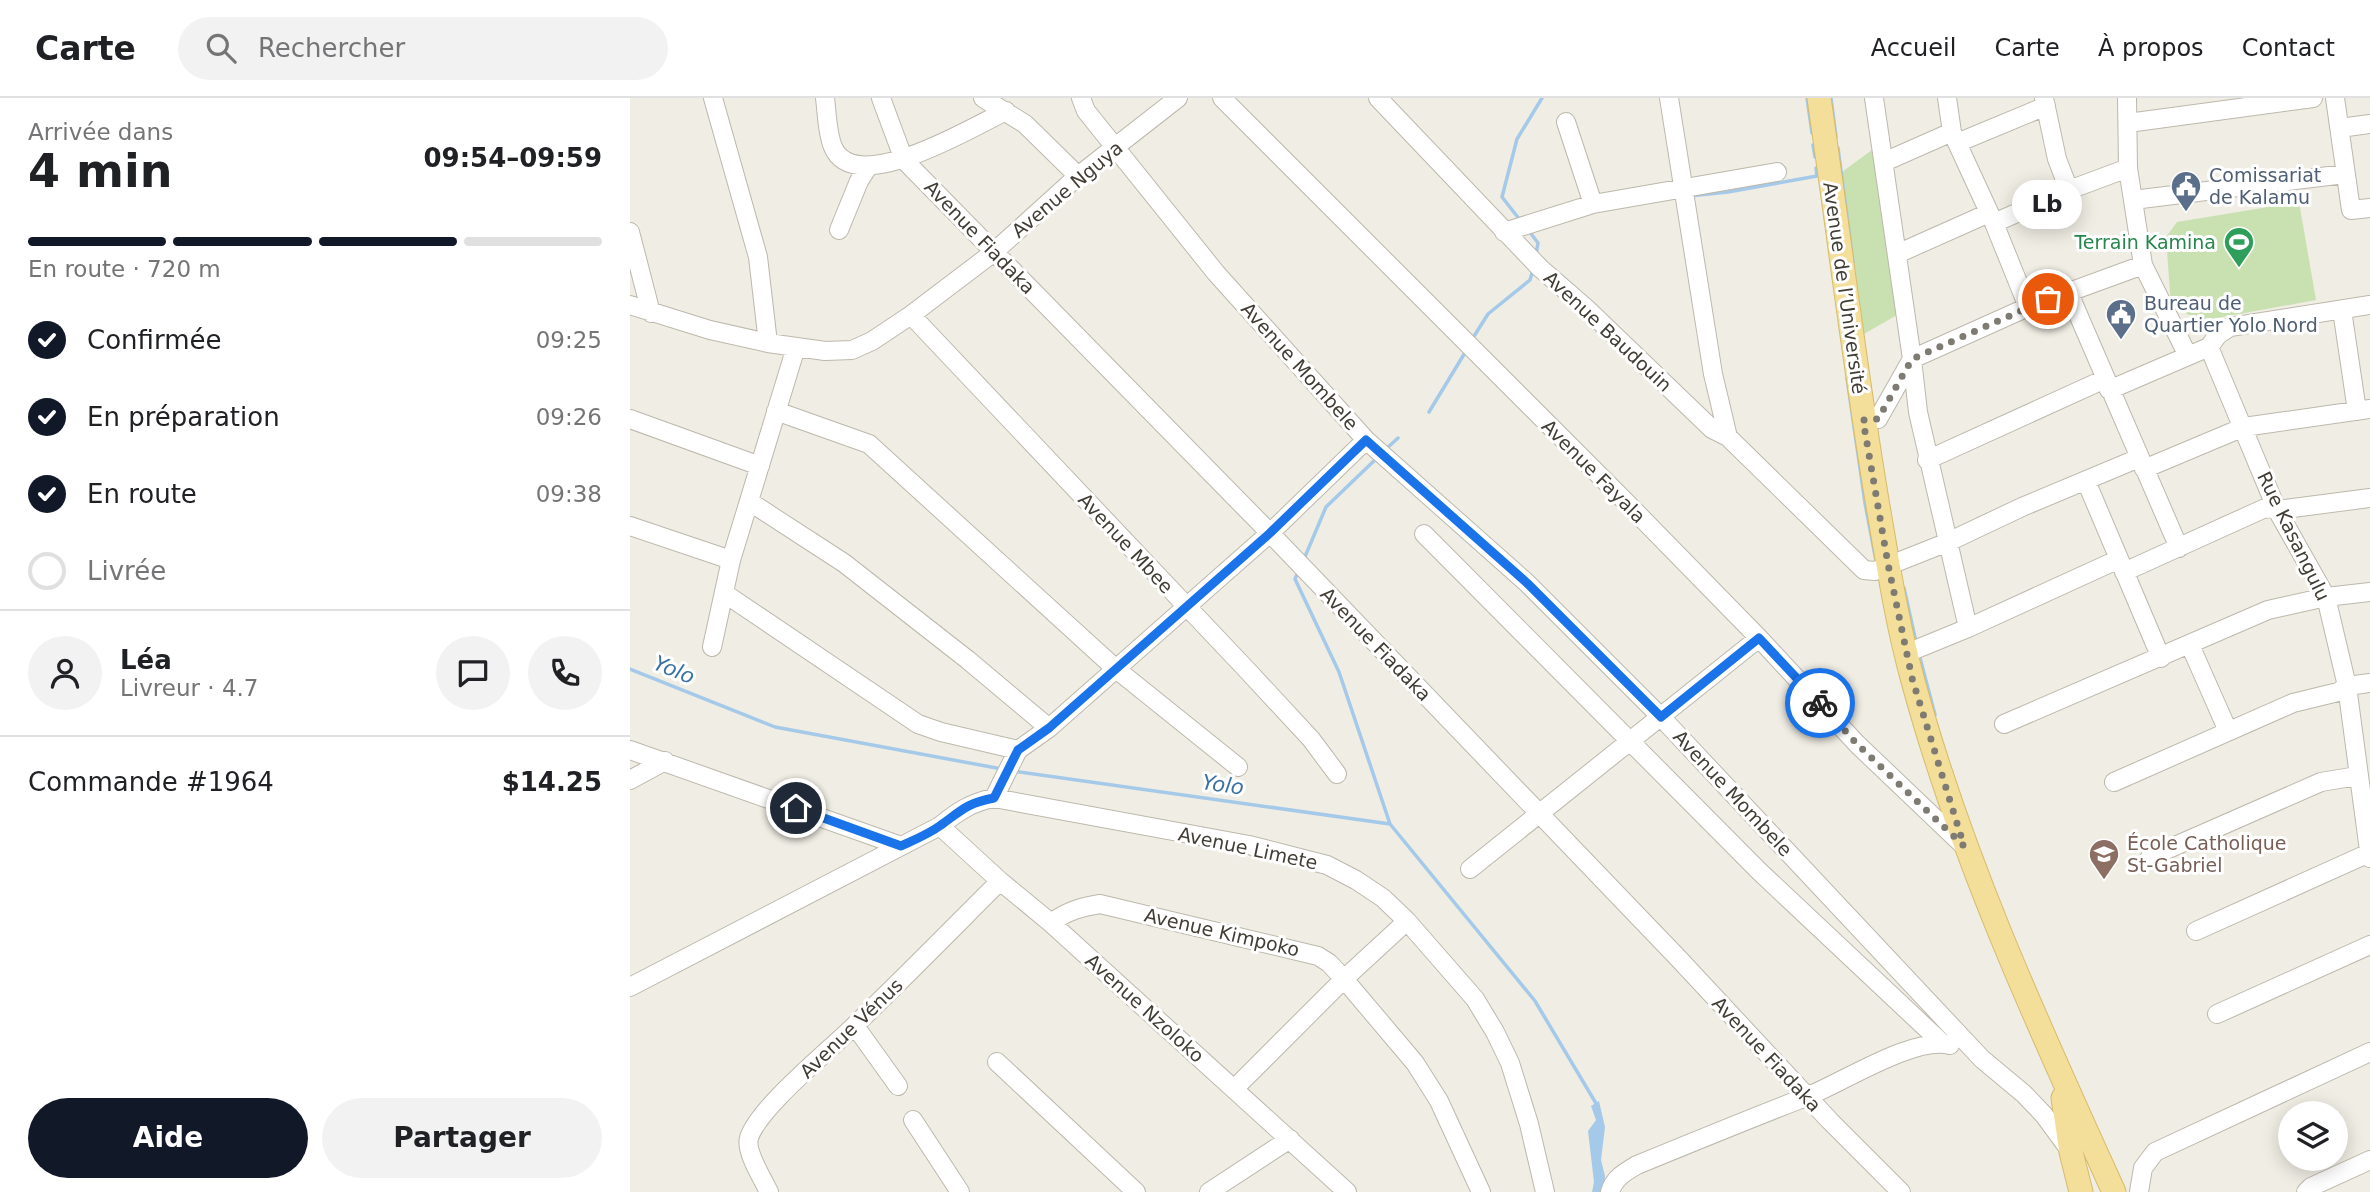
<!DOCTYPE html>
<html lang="fr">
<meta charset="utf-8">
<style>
body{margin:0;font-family:"DejaVu Sans",sans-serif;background:#f2f2f2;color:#202124;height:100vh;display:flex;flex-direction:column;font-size:26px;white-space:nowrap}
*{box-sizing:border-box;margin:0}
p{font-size:23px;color:#757577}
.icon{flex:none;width:38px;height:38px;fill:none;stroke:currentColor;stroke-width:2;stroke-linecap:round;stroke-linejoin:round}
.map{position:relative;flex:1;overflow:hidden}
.side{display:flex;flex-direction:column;background:#fff;width:630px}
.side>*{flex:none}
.buttons{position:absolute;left:1648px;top:1003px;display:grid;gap:14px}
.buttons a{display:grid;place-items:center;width:70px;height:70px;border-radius:50%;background:#fff;box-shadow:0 4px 18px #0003;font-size:35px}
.pin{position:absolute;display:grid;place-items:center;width:60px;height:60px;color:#fff;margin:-30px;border:4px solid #fff;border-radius:50%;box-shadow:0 2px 7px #0007}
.courier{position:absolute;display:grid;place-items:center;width:70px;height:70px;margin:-35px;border:5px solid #1a73e8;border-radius:50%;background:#fff;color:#222;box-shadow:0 2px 9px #0007}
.bubble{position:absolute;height:49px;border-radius:24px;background:#fff;box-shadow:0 4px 18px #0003;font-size:23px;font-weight:700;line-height:49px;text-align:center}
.overview em{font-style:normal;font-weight:700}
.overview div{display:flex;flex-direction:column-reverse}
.overview{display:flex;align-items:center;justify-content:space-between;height:119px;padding:0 28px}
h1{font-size:46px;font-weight:700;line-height:52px}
.bar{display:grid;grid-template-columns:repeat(4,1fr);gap:10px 7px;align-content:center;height:84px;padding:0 28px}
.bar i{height:9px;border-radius:5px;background:#e0e0e0}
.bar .active{background:#111827}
.bar p{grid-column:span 4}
.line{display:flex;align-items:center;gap:18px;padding:0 28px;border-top:2px solid #e0e0e0}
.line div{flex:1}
.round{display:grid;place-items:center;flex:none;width:74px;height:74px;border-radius:37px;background:#f2f2f2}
ol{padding:0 28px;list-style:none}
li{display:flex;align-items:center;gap:21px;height:77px}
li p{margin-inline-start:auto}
li .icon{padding:7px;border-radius:50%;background:#111827;color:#fff;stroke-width:4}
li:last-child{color:#757577}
li i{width:38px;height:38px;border:4px solid #e0e0e0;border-radius:50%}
.button{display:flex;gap:14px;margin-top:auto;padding:14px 28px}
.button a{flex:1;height:80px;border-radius:42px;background:#111827;color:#fff;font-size:28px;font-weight:700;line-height:80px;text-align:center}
.button a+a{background:#f2f2f2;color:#202124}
header{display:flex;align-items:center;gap:42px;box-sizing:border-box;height:98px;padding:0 35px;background:#fff;border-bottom:2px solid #e0e0e0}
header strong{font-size:33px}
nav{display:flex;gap:38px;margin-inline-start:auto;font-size:24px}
.search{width:490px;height:63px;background:#f2f2f2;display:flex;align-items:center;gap:18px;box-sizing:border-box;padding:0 24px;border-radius:38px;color:#757577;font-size:26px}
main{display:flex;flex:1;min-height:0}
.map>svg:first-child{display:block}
</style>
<header>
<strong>Carte</strong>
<div class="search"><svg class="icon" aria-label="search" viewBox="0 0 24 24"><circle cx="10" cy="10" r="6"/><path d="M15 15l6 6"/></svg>Rechercher</div>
<nav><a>Accueil</a><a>Carte</a><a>À propos</a><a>Contact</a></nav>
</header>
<main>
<section class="side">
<div class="overview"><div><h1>4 min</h1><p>Arrivée dans</p></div><em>09:54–09:59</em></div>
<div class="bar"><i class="active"></i><i class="active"></i><i class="active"></i><i></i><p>En route · 720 m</p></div>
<ol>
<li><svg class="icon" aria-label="check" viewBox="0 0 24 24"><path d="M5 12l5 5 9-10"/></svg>Confirmée<p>09:25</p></li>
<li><svg class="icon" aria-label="check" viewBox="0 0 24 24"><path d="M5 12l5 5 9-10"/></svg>En préparation<p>09:26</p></li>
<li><svg class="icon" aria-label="check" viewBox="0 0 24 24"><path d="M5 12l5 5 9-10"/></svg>En route<p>09:38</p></li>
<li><i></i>Livrée</li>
</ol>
<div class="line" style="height:126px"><a class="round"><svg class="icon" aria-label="person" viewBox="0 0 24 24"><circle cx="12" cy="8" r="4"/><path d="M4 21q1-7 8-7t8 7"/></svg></a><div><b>Léa</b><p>Livreur · 4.7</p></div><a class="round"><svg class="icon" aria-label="chat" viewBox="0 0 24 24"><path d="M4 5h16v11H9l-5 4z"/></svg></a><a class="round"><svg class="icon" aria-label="phone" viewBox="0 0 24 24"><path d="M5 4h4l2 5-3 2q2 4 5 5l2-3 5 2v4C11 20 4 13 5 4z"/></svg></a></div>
<div class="line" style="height:91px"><div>Commande #1964</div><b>$14.25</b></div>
<div class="button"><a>Aide</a><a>Partager</a></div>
</section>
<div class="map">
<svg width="1740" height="1094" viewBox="0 0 1740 1094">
<rect width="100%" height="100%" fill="#f0ede4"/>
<path fill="#c9e1b0" d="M 1246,49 L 1267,217 L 1234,236 L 1212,74 Z
M 1669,104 L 1686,202 L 1571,223 L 1541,208 L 1536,139 L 1547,124 Z"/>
<path fill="#a5c9e8" d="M 969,1003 L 975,1029 L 971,1062 L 975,1078 L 974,1094 L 962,1094 L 964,1084 L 958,1033 L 966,1022 L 961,1008 Z"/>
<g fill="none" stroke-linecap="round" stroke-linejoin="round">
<path stroke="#a5c9e8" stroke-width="3.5" d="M 1177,0 L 1182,35
M 1201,0 L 1206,39
M 1183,47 L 1185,59
M 1208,50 L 1223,164
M 1059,98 L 1098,94 L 1187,78 L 1186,70
M 890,122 L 872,99 L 887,41 L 912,0
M 899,133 L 908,145 L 906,157
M 841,243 L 858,216 L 900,182 L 903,171
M 1217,280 L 1235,405 L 1246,463
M 799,314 L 836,253
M 756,351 L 768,340
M 674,461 L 696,409 L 748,359
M 668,474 L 665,481 L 709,574 L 760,726
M 1274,490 L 1286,544
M 1289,556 L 1305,617
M 0,571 L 145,629 L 372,671
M 383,673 L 760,726 L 905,903 L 967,1007"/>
<g stroke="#bdb8ab" stroke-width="20">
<path id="minor" d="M 83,0 L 128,159 L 138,245
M 195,0 C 197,15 197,35 203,49 C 225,101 344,28 376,13
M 251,0 L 274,62 L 640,435 L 1049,861 L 1200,1023 L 1271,1094
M 353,0 L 395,26 L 448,78
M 451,0 L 456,13 L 586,175 L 736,342 L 897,485 L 1031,619 L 1352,961 L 1394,996 L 1414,1017 L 1441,1054
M 592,0 L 992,400 L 1129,540 L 1227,646 L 1334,748
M 748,0 L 910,170 L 956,210 L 1082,331 L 1098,339 L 1234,472 L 1245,473 L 1318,444 L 1392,409 L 1509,360
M 1039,0 L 1083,276 L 1098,339
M 1244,0 L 1282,261 L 1288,314 L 1338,530 L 1489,461
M 1317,0 L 1322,34 L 1364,125 L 1398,209
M 1414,0 L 1427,61 L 1439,92
M 1497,0 L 1498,70 L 1513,167 L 1558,258
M 1705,0 L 1721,112 L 1740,110
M 936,24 L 963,106
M 1498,25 L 1683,0
M 1710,30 L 1740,26
M 1327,45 L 1416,8
M 1254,64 L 1322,34
M 1503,102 L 1715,76
M 1364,125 L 1439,92 L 1498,70
M 209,132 L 229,83 L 238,69
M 0,134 L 21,215
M 874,134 L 963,106 L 1147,74
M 1267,156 L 1359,115
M 1438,193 L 1549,450
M 0,207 L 80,232 L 138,245 L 195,253 L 222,252 L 242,243 L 281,217 L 364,154 L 448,78 L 548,0
M 1712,212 L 1727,313
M 281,217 L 616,571 L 681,641 L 707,676
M 1579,249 L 1647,412 L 1696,499 L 1717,588 L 1740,760
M 1479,292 L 1579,249 L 1588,237 L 1600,229 L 1740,207
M 146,313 L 239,346 L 486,571 L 608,669
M 0,321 L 130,368
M 1233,322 L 1248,321 L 1282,261 L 1398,209 L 1513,167
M 1297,362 L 1475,281
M 1514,371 L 1614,329 L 1740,311
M 1456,383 L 1531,560
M 120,404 L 214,465 L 338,562 L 419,630
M 0,428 L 101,462
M 794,436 L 1130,774 L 1312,945
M 1494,474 L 1633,411 L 1640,410 L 1647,412 L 1740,400
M 94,495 L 288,626 L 311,634 L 388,652
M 1560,547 L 1598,633
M 82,549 L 101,462 L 166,249
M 1277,555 L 1338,530
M 1374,626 L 1638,512 L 1696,499 L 1740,494
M 0,652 L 271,748
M 0,682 L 35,663
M 1484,684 L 1663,605 L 1708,594 L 1717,588 L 1740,585
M 364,700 L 388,652 L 419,630 L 640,435 L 736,342
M 310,728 L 370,783 L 421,825 L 717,1094
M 1520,759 L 1691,684 L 1727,678
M 840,771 L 1129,540
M 421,825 C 437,813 451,809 470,806 L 688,858 L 699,865 L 714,881 L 785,965 L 809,1003 L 851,1094
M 1566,833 L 1739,755
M 0,889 L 310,728 C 327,714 342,704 364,700 L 619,747 L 697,767 L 726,782 L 753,800 L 777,823 L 845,901 L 865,934 L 880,965 L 899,1026 L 915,1094
M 1587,916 L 1740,847
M 225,928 L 268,988
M 367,964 L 506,1094
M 604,991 L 714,881 L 777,823
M 283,1022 L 330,1094
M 139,1094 C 133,1081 115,1054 119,1040 C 128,1010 200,952 225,927 C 274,880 322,831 370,783
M 579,1094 L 660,1041
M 980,1094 C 984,1080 995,1074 1007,1067 C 1063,1044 1119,1021 1176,999 C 1212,985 1283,938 1320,947
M 1509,1094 L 1513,1070 L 1525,1054 L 1740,954
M 1676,1094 L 1681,1089 L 1740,1062"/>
</g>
<g stroke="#d6bb6c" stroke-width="25">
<path id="major" d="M 1189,0 C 1209,136 1225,273 1248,408 C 1258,466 1267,526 1283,583 C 1331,760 1408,927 1484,1094
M 1433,1000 L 1441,1054 L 1451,1094"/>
</g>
<use href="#minor" stroke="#fff" stroke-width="18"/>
<use href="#major" stroke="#f3de9a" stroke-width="23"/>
</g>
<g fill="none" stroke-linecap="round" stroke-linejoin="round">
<path stroke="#7e7b72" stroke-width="7" stroke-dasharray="0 12.6" d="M 1190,605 L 1227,646 L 1334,748 L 1282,580 L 1258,466 L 1233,322 L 1248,321 L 1282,261 L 1418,201"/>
<path stroke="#1a73e8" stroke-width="9" d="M 166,710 L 271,748 C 284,742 299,736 311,727 C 332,712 337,705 364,700 L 388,652 L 419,630 L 640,435 L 736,342 L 897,485 L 1031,619 L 1129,540 L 1190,605"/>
</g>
<defs>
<g id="civic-pin" transform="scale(1.575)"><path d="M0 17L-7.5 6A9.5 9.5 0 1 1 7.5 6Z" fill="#5c6f8a" stroke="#fff"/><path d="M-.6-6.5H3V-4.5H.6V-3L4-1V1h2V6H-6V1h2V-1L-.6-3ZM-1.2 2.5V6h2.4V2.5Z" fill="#fff"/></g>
<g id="stadium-pin" transform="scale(1.575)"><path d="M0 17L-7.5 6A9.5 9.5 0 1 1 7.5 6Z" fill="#2e9e5b" stroke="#fff"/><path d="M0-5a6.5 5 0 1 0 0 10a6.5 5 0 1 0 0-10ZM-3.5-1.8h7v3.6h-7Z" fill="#fff"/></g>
<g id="school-pin" transform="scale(1.575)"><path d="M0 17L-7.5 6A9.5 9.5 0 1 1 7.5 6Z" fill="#8d6e63" stroke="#fff"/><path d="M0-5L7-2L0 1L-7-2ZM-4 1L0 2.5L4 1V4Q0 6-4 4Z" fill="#fff"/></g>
</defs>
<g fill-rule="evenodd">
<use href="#civic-pin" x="1556" y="88"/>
<use href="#stadium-pin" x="1609" y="144"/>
<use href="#civic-pin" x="1491" y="216"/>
<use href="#school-pin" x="1474" y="756"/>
</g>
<g text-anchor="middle" stroke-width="6" stroke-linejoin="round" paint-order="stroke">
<g font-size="19" fill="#4e5e75" stroke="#fff" text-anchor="start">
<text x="1579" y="84">Comissariat<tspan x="1579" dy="22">de Kalamu</tspan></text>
<text x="1514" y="212">Bureau de<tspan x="1514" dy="22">Quartier Yolo Nord</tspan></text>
</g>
<g font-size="19" fill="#413d35" stroke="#fff">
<text transform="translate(437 91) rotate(-40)" y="7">Avenue Nguya</text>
<text transform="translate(350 139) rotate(46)" y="7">Avenue Fiadaka</text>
<text transform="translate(1215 190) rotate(82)" y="7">Avenue de l’Université</text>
<text transform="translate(978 233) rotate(43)" y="7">Avenue Baudouin</text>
<text transform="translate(670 268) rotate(48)" y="7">Avenue Mombele</text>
<text transform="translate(964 373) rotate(45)" y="7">Avenue Fayala</text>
<text transform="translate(1664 438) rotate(64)" y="7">Rue Kasangulu</text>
<text transform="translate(496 445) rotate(47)" y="7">Avenue Mbee</text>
<text transform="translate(746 546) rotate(46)" y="7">Avenue Fiadaka</text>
<text transform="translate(1103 695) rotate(47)" y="7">Avenue Mombele</text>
<text transform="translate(618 750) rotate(12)" y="7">Avenue Limete</text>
<text transform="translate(592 834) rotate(13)" y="7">Avenue Kimpoko</text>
<text transform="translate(515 910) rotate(42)" y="7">Avenue Nzoloko</text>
<text transform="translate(221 930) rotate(-44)" y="7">Avenue Vénus</text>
<text transform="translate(1137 956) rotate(47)" y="7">Avenue Fiadaka</text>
</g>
<g font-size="19" fill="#27864d" stroke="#fff" text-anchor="end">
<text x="1586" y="151">Terrain Kamina</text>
</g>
<g font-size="19" fill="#785e54" stroke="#fff" text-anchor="start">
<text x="1497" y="752">École Catholique<tspan x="1497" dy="22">St-Gabriel</tspan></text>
</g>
<g font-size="21" font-style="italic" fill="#3a71a2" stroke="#fff">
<text transform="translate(44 572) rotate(22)" y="7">Yolo</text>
<text transform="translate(593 687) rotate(8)" y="7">Yolo</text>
</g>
</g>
</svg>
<div class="buttons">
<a><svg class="icon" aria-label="layers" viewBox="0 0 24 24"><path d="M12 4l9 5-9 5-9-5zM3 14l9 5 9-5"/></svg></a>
</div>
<div class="pin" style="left:1418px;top:201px;background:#ea580c"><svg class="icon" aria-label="bag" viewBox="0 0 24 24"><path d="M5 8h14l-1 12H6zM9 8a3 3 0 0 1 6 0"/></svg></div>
<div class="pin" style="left:166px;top:710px;background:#1f2937"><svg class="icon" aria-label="home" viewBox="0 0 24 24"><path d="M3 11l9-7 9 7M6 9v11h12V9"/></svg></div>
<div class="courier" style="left:1190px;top:605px"><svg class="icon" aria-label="bike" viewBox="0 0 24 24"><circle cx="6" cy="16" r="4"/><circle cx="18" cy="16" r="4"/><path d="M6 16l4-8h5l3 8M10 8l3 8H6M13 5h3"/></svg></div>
<div class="bubble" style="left:1382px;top:82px;width:70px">Lb</div>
</div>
</main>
